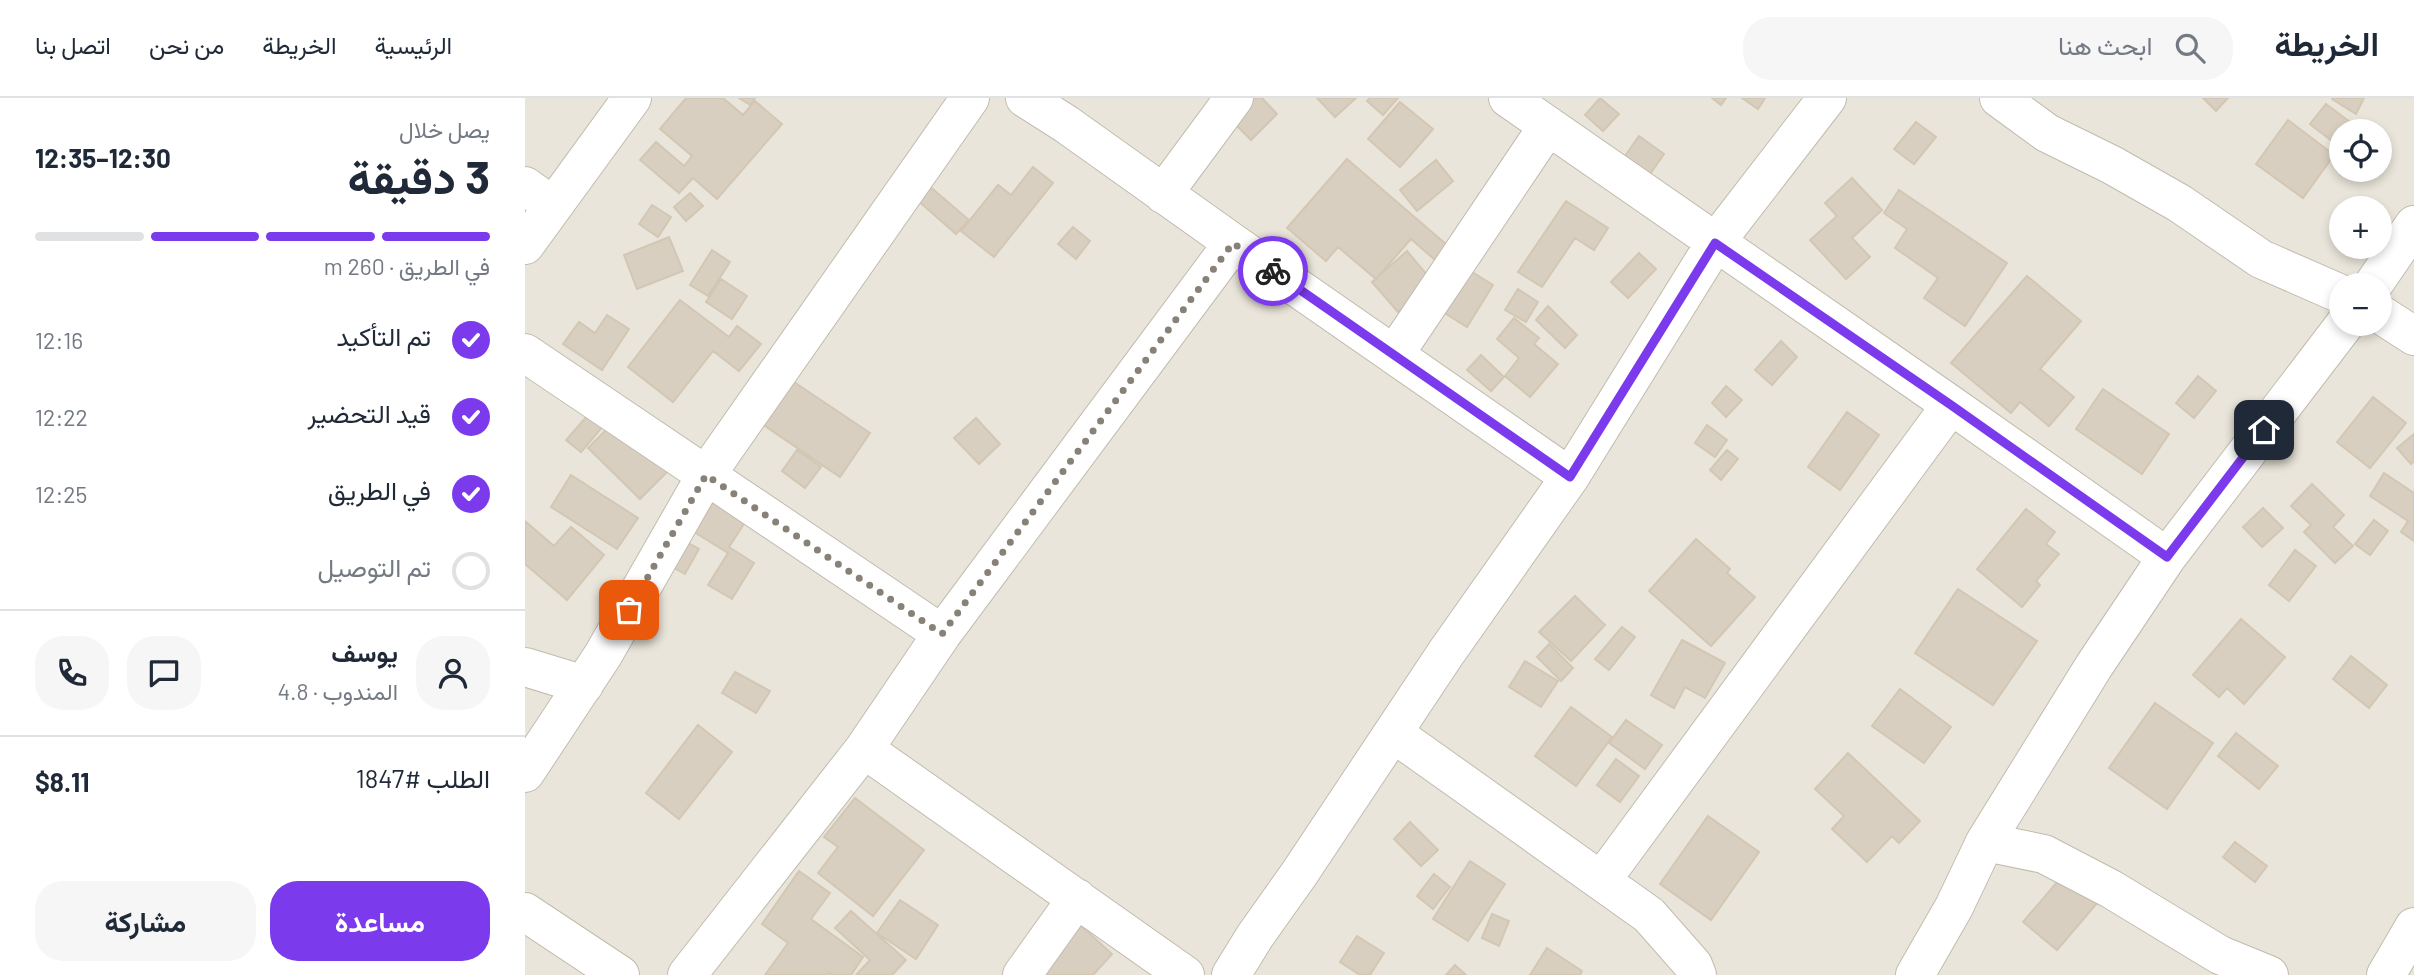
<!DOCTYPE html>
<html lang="ar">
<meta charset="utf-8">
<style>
body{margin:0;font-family:Barlow,Vazirmatn,sans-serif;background:#f6f6f7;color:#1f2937;direction:rtl;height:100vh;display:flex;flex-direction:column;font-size:26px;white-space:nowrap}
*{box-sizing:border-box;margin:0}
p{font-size:23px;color:#747a83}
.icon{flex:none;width:38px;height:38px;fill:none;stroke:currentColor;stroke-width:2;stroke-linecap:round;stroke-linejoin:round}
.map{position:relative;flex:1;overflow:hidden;direction:ltr}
.panel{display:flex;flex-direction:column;background:#fff;width:525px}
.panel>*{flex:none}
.buttons{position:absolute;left:1804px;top:21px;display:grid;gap:14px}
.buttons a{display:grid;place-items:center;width:63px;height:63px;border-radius:50%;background:#fff;box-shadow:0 4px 10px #0003;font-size:35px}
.pin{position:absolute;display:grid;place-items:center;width:60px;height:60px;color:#fff;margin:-30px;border-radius:14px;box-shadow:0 4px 10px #0006}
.courier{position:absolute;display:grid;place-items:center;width:70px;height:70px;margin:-35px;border:5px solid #7c3aed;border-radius:50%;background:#fff;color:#222;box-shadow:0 2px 9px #0007}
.overview em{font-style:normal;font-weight:700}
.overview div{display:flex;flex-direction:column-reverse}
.overview{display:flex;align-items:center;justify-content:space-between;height:119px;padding:0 35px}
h1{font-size:46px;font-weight:700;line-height:52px}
.bar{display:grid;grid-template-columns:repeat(4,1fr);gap:10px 7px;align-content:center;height:84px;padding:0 35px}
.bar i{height:9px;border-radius:5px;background:#e0e1e3}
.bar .current{background:#7c3aed}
.bar p{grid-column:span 4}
.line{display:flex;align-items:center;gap:18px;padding:0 35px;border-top:2px solid #e0e1e3}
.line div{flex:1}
.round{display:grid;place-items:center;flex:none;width:74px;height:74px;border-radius:28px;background:#f6f6f7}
ol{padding:0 35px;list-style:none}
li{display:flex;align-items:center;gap:21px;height:77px}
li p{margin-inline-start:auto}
li .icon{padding:7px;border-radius:50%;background:#7c3aed;color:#fff;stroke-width:4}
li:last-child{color:#747a83}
li i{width:38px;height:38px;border:4px solid #e0e1e3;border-radius:50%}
.button{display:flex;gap:14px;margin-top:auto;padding:14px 35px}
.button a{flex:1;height:80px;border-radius:28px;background:#7c3aed;color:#fff;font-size:28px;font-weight:700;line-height:80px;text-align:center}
.button a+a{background:#f6f6f7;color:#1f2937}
header{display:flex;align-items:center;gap:42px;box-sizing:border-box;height:98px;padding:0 35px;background:#fff;border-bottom:2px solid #e0e1e3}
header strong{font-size:33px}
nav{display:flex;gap:38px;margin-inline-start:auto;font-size:24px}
.search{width:490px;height:63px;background:#f6f6f7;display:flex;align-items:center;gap:18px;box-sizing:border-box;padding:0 24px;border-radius:28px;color:#747a83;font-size:26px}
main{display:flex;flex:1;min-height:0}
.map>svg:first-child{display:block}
</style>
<header>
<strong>الخريطة</strong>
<div class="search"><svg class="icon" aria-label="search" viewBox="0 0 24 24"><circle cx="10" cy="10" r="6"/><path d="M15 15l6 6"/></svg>ابحث هنا</div>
<nav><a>الرئيسية</a><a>الخريطة</a><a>من نحن</a><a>اتصل بنا</a></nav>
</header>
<main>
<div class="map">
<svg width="1889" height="877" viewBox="0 0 1889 877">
<rect width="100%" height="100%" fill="#f6f3ec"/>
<path fill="#eae5da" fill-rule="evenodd" d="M 0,0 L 1889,0 L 1889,877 L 0,877 ZM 1816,33 L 1855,33 L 1855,72 L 1816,72 ZM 1816,110 L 1855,110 L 1855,149 L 1816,149 ZM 1816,187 L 1855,187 L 1855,226 L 1816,226 Z"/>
<path fill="#d8cfc1" stroke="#d3c7b4" stroke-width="2" d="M 161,0 L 198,0 L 218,17 L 230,3 L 257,26 L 192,101 L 168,80 L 154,95 L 115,62 L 131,44 L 159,68 L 167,58 L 135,31 Z
M 214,0 L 230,0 L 225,7 Z
M 716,0 L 737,0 L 752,16 L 726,42 L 700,16 Z
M 792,0 L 831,0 L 810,19 Z
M 845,0 L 873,0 L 858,17 L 842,3 Z
M 1075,0 L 1094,16 L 1078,33 L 1060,17 Z
M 1187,0 L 1201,0 L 1196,7 Z
M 1217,0 L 1240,0 L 1233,11 Z
M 1678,0 L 1703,0 L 1691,13 Z
M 1839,0 L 1831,16 L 1807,1 L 1807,0 Z
M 875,4 L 908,31 L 875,69 L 843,41 Z
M 1801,6 L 1837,33 L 1816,33 L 1816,50 L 1785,26 Z
M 1763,22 L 1809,57 L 1778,100 L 1731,66 Z
M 1391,24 L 1411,39 L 1389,66 L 1369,51 Z
M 1114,38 L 1139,56 L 1123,79 L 1098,61 Z
M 822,61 L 930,154 L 918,169 L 886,141 L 851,181 L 813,149 L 801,163 L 762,130 Z
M 911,62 L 928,83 L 892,113 L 875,92 Z
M 508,69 L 528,85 L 469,159 L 436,133 L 473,87 L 486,97 Z
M 1327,80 L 1357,112 L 1327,140 L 1345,159 L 1321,181 L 1285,142 L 1312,118 L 1300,105 Z
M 403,87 L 444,122 L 431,136 L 391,101 Z
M 1374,92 L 1482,165 L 1440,228 L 1399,200 L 1413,180 L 1370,150 L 1382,131 L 1359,115 Z
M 165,95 L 178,108 L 161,123 L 149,109 Z
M 1041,103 L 1083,130 L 1069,152 L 1050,140 L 1017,189 L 993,174 Z
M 127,107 L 146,119 L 133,139 L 114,126 Z
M 548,129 L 565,143 L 551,161 L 533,146 Z
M 144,139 L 158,173 L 112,191 L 99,157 Z
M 187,152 L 205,164 L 183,198 L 165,187 Z
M 882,153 L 908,184 L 873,214 L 847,184 Z
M 1114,155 L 1131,171 L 1103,200 L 1086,184 Z
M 944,172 L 968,187 L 942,229 L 918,214 Z
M 1502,178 L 1556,223 L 1515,271 L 1549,299 L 1524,328 L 1495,304 L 1486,315 L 1426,265 Z
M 196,181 L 222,198 L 207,221 L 181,204 Z
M 993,191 L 1013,204 L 1001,224 L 980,212 Z
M 155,202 L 204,239 L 212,228 L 236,246 L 214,273 L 188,253 L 148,304 L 103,269 Z
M 1023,208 L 1052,237 L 1040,250 L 1011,222 Z
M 82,217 L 104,231 L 77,272 L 38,246 L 54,224 L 70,235 Z
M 989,220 L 1014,240 L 1009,246 L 1033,266 L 1005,299 L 980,278 L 994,260 L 972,241 Z
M 1256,243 L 1272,259 L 1247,287 L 1230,272 Z
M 956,257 L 979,279 L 966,293 L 942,272 Z
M 1673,278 L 1691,293 L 1669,320 L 1651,305 Z
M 263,280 L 345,335 L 315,379 L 234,324 Z
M 1201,288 L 1217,302 L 1201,319 L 1187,305 Z
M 1578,291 L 1644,336 L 1617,376 L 1551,331 Z
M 1848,299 L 1881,325 L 1845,370 L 1812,344 Z
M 70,309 L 84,321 L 56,354 L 41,342 Z
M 1322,314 L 1354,337 L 1315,392 L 1283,369 Z
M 93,320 L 145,371 L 115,401 L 63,350 Z
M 451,320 L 475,346 L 454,366 L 429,340 Z
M 1182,327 L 1202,342 L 1190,359 L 1170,345 Z
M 1889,336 L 1889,363 L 1886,366 L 1872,350 Z
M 272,352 L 296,369 L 280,390 L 257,373 Z
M 1202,352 L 1213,361 L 1196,382 L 1185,372 Z
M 1859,375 L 1889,395 L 1889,443 L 1876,434 L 1883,423 L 1845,398 Z
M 46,377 L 113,420 L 92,451 L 26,409 Z
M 1787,386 L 1819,417 L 1808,429 L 1828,448 L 1810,465 L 1779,434 L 1786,427 L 1766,408 Z
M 192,398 L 224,418 L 204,449 L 229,465 L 207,501 L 183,487 L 203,455 L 169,434 Z
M 1738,410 L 1758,430 L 1737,449 L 1718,429 Z
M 1501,411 L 1530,434 L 1521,446 L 1534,456 L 1511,483 L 1515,487 L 1497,509 L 1452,471 Z
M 1849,422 L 1863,433 L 1845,457 L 1830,446 Z
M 0,423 L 29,448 L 46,429 L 79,457 L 42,502 L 0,466 Z
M 156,441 L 174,451 L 160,476 L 142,466 Z
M 1171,441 L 1205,471 L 1202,475 L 1230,499 L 1186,548 L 1124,493 Z
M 1770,452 L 1791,468 L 1764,503 L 1744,487 Z
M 1433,491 L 1512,543 L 1468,607 L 1390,555 Z
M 1050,498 L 1080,527 L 1046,563 L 1014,534 Z
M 1716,521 L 1760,559 L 1719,606 L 1702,590 L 1694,599 L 1668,577 Z
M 1097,529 L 1110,539 L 1084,572 L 1070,561 Z
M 1157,542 L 1200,565 L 1180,600 L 1160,589 L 1149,610 L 1126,597 Z
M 1024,546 L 1048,570 L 1036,583 L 1012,559 Z
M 1826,558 L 1862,587 L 1844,610 L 1808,581 Z
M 1000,563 L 1033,583 L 1016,609 L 984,589 Z
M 210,574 L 245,593 L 231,615 L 197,595 Z
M 1375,591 L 1426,629 L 1399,665 L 1347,628 Z
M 1630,605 L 1688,645 L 1642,711 L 1584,670 Z
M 1046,609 L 1087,639 L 1051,688 L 1010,658 Z
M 1101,622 L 1137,647 L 1120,671 L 1084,645 Z
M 173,627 L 207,654 L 154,721 L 121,695 Z
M 1711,635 L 1753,668 L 1734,691 L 1693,658 Z
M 1323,655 L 1395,723 L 1374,745 L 1367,738 L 1342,764 L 1307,731 L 1319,718 L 1290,691 Z
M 1091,661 L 1114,678 L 1095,704 L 1072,687 Z
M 330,700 L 399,752 L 348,818 L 293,775 L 313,749 L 299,739 Z
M 1183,718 L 1234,754 L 1186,822 L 1135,786 Z
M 885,724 L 913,752 L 896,768 L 869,741 Z
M 1710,744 L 1742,768 L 1730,784 L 1698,759 Z
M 945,763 L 980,786 L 943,843 L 908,821 Z
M 1545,769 L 1579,797 L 1532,852 L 1498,824 Z
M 274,773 L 305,795 L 286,821 L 338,859 L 326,877 L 307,877 L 304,875 L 302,877 L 240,877 L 263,845 L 237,826 Z
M 909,776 L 925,789 L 908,811 L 892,798 Z
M 375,802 L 413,827 L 391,861 L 352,835 Z
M 326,813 L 381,862 L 367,877 L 331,877 L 345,862 L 310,830 Z
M 967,816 L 984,823 L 974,848 L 957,840 Z
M 553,825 L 587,856 L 568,877 L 507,877 Z
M 832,838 L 859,855 L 845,877 L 835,877 L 815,864 Z
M 1022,850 L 1057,873 L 1055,877 L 1005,877 Z
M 930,867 L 941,877 L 921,877 Z"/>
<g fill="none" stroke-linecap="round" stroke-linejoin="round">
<g stroke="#c2bbae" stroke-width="40">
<path id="minor" d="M 500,0 L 541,26 L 708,145 L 1045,379
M 983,0 L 1426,307 L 1642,459
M 1474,0 L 1522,35 L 1587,67 L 1654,105 L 1736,161 L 1816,196
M 0,88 L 28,108
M 638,96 L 709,0
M 0,147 L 107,0
M 1848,187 L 1889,127
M 1855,216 L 1889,238
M 0,255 L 417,536
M 869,257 L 1023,28
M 0,569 L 59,587
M 868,635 L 1124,817 L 1168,867 L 1172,877
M 339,651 L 660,877
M 0,675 L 78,557 L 181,377 L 445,0
M 1460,744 L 1519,756 L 1586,791 L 1695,857 L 1744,877
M 1076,783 L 1426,307
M 0,814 L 95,877
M 162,877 L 339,651 L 417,536 L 708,145
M 497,877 L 552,800
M 706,877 L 730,838 L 774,776 L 921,555 L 1045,379 L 1190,145 L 1302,0
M 1390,877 L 1429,809 L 1460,744 L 1569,568 L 1642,459 L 1820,226
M 1861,877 L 1889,829"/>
</g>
<use href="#minor" stroke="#fff" stroke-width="38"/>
</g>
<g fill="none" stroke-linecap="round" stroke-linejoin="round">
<path stroke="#878178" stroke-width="7" stroke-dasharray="0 12.6" d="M 104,512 L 181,377 L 417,536 L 708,145 L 748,173"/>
<path stroke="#7c3aed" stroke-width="9" d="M 748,173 L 1045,379 L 1190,145 L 1426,307 L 1642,459 L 1739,332"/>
</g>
</svg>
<div class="buttons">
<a><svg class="icon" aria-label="locate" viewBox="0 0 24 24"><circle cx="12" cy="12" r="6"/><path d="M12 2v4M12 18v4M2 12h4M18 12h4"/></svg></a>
<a>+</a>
<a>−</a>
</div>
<div class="pin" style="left:104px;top:512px;background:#ea580c"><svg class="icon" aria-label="bag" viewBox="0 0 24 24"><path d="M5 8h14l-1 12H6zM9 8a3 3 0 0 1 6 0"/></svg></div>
<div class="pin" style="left:1739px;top:332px;background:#1f2937"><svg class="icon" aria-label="home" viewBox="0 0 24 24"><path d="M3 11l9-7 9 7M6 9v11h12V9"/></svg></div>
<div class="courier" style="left:748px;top:173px"><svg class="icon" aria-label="bike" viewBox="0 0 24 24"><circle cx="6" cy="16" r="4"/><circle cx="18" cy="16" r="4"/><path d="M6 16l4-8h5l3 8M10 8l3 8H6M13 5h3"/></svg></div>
</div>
<section class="panel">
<div class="overview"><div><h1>3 دقيقة</h1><p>يصل خلال</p></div><em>12:30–12:35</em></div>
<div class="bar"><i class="current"></i><i class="current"></i><i class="current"></i><i></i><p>في الطريق · 260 m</p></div>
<ol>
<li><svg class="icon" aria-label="check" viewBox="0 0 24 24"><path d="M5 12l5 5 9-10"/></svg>تم التأكيد<p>12:16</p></li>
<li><svg class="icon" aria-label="check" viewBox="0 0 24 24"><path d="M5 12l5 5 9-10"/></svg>قيد التحضير<p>12:22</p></li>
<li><svg class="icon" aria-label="check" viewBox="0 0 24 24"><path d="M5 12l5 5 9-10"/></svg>في الطريق<p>12:25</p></li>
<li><i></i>تم التوصيل</li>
</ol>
<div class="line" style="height:126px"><a class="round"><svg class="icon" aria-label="person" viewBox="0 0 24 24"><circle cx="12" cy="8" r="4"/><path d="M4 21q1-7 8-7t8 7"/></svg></a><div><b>يوسف</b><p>المندوب · 4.8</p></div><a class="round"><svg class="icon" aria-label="chat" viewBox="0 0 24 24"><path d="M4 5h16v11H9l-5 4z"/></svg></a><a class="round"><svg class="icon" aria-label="phone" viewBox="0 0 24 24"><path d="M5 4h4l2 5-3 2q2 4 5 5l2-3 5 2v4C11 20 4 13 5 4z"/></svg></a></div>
<div class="line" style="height:91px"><div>الطلب #1847</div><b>$8.11</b></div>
<div class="button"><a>مساعدة</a><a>مشاركة</a></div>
</section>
</main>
